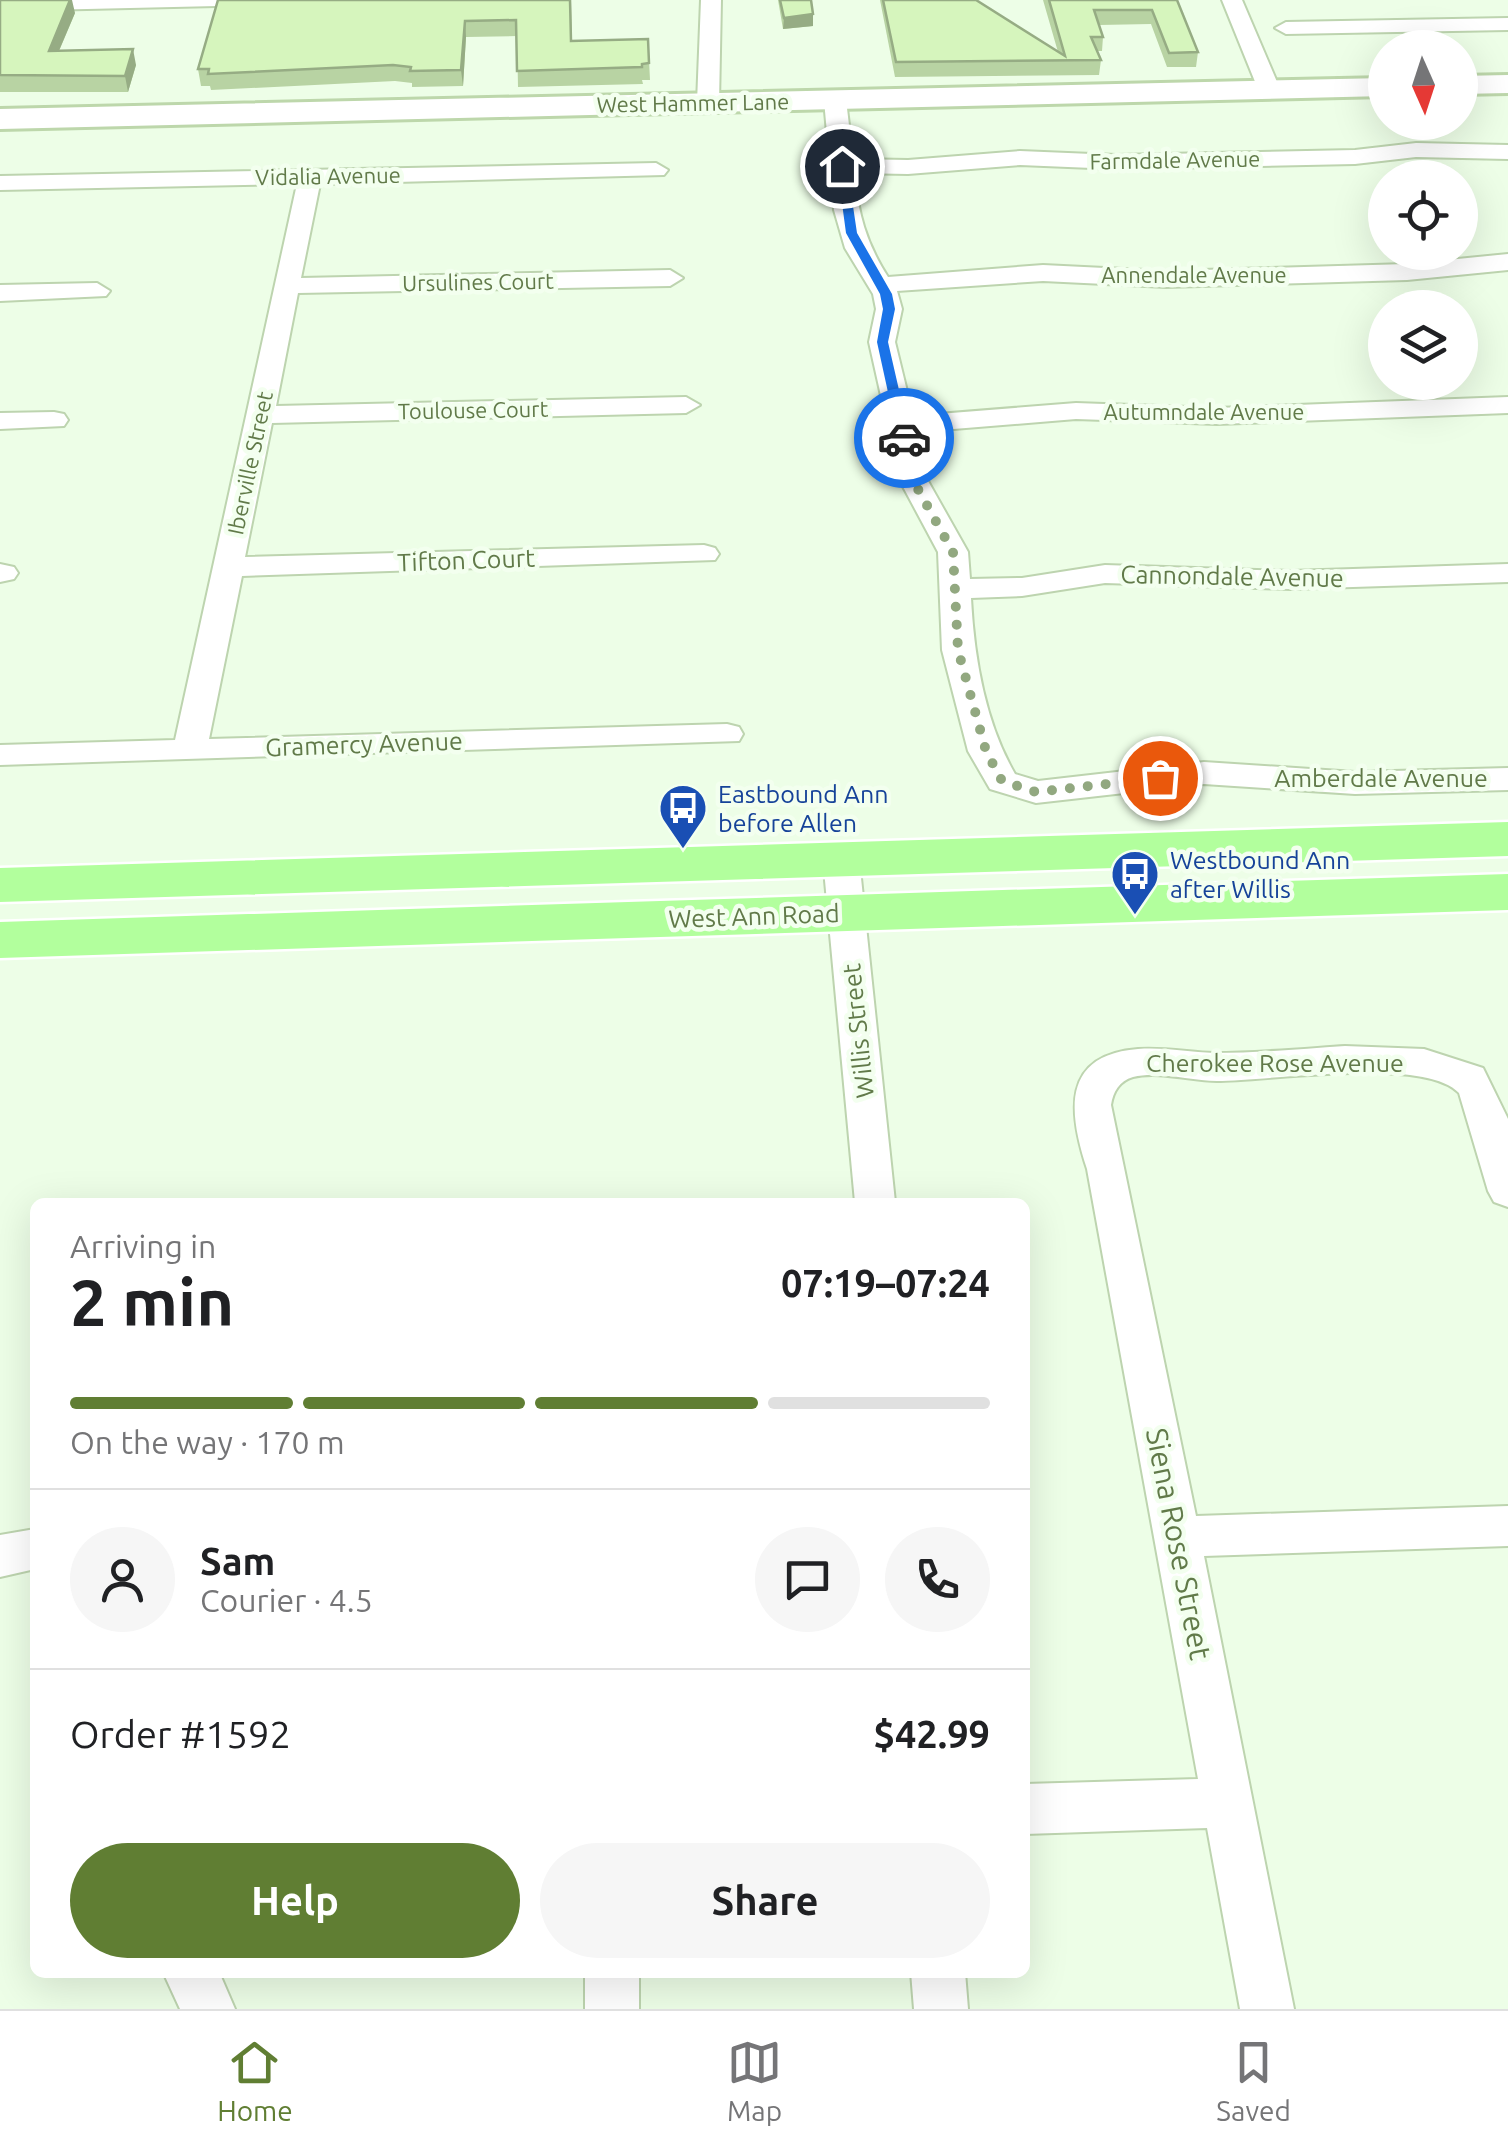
<!DOCTYPE html>
<meta charset="utf-8">
<style>
body{margin:0;font-family:Ubuntu,sans-serif;background:#f6f6f6;color:#202124;height:100vh;display:flex;flex-direction:column;font-size:38px;white-space:nowrap}
*{box-sizing:border-box;margin:0}
p{font-size:32px;color:#757577}
.icon{flex:none;width:55px;height:55px;fill:none;stroke:currentColor;stroke-width:2;stroke-linecap:round;stroke-linejoin:round}
.map{position:relative;flex:1;overflow:hidden}
.side{position:absolute;left:30px;top:1198px;width:1000px;height:780px;display:flex;flex-direction:column;background:#fff;border-radius:15px;box-shadow:0 10px 40px #0002}
.side>*{flex:none}
.needle{width:65px;rotate:177deg}
.tools{position:absolute;left:1368px;top:30px;display:grid;gap:20px}
.tools a{display:grid;place-items:center;width:110px;height:110px;border-radius:50%;background:#fff;box-shadow:0 10px 40px #0002;font-size:50px}
.pin{position:absolute;display:grid;place-items:center;width:85px;height:85px;color:#fff;margin:-42px;border:5px solid #fff;border-radius:50%;box-shadow:0 2px 10px #0007}
.courier{position:absolute;display:grid;place-items:center;width:100px;height:100px;margin:-50px;border:8px solid #1a73e8;border-radius:50%;background:#fff;color:#222;box-shadow:0 2px 12px #0007}
.overview em{font-style:normal;font-weight:600}
.overview div{display:flex;flex-direction:column-reverse}
.overview{display:flex;align-items:center;justify-content:space-between;height:170px;padding:0 40px}
h1{font-size:65px;font-weight:600;line-height:75px}
.bar{display:grid;grid-template-columns:repeat(4,1fr);gap:15px 10px;align-content:center;height:120px;padding:0 40px}
.bar i{height:12px;border-radius:8px;background:#e0e0e0}
.bar .on{background:#607e33}
.bar p{grid-column:span 4}
.line{display:flex;align-items:center;gap:25px;padding:0 40px;border-top:2px solid #e0e0e0}
.line div{flex:1}
.round{display:grid;place-items:center;flex:none;width:105px;height:105px;border-radius:52px;background:#f6f6f6}
.action{display:flex;gap:20px;margin-top:auto;padding:20px 40px}
.action a{flex:1;height:115px;border-radius:60px;background:#607e33;color:#fff;font-size:40px;font-weight:600;line-height:115px;text-align:center}
.action a+a{background:#f6f6f6;color:#202124}
.tabs{display:flex;justify-content:space-around;align-items:center;height:140px;border-top:2px solid #e0e0e0;background:#fff;font-size:28px;color:#757577}
.tabs a{display:grid;justify-items:center;gap:5px}
.tabs .on{color:#607e33}
.map>svg:first-child{display:block}
</style>
<div class="map">
<svg width="1508" height="2009" viewBox="0 0 1508 2009">
<rect width="100%" height="100%" fill="#edfee7"/>
<g fill="none" stroke-linecap="round" stroke-linejoin="round">
<g stroke="#bdd4af" stroke-width="4">
<path id="street" d="M 0,0 L 227,0 L 217,6 L 0,11 Z
M 701,0 L 721,0 L 719,103 L 708,110 L 697,103 Z
M 1222,0 L 1242,0 L 1280,89 L 1277,94 L 1261,94 L 1258,89 Z
M 1508,18 L 1508,30 L 1286,34 L 1275,28 L 1286,22 Z
M 835,93 L 846,100 L 853,159 L 908,160 L 1020,151 L 1116,155 L 1355,150 L 1416,143 L 1508,145 L 1508,159 L 1416,157 L 1355,164 L 1116,169 L 1020,165 L 908,174 L 854,173 C 858,213 866,243 888,277 L 1043,265 L 1166,271 L 1407,264 L 1508,254 L 1508,270 L 1407,280 L 1166,287 L 1043,281 L 897,291 L 902,309 L 895,342 L 913,416 L 1076,403 L 1217,408 L 1508,397 L 1508,413 L 1217,424 L 1076,419 L 917,432 L 928,481 L 968,552 L 970,579 L 1022,578 L 1105,565 L 1291,571 L 1508,564 L 1508,582 L 1291,589 L 1105,583 L 1022,596 L 971,598 C 974,657 985,722 1015,774 L 1038,781 L 1204,762 L 1355,772 L 1508,768 L 1508,790 L 1355,794 L 1204,784 L 1036,803 L 990,789 L 968,751 L 942,650 L 938,552 L 900,481 L 869,342 L 876,309 L 873,294 L 845,248 L 834,210 L 824,100 Z
M 656,163 L 668,170 L 664,175 L 320,184 L 301,278 L 670,270 L 683,278 L 670,286 L 298,293 L 276,406 L 686,397 L 700,405 L 686,413 L 272,423 L 245,557 L 704,545 L 715,548 L 719,554 L 715,560 L 242,576 L 209,739 L 727,724 L 739,727 L 743,734 L 739,741 L 0,765 L 0,745 L 175,740 L 297,184 L 0,190 L 0,176 Z
M 97,283 L 110,291 L 106,296 L 0,301 L 0,285 Z
M 54,412 L 64,414 L 68,420 L 64,426 L 0,429 L 0,413 Z
M 0,564 L 14,567 L 18,573 L 14,579 L 0,582 Z
M 841,847 L 853,851 L 859,859 L 895,1202 L 855,1202 L 823,859 L 829,851 Z
M 1345,1046 L 1424,1049 L 1483,1068 L 1508,1119 L 1508,1207 L 1494,1202 L 1488,1191 L 1459,1093 C 1424,1056 1270,1081 1217,1081 C 1191,1081 1159,1071 1133,1077 C 1119,1081 1113,1092 1111,1105 L 1196,1516 L 1508,1506 L 1508,1546 L 1204,1556 L 1294,2009 L 1240,2009 L 1207,1828 L 1025,1834 L 1025,1784 L 1198,1779 L 1087,1169 C 1069,1114 1060,1055 1138,1049 C 1163,1047 1189,1052 1214,1053 C 1258,1053 1301,1049 1345,1046 Z
M 35,1529 L 35,1569 L 0,1577 L 0,1535 Z
M 163,1972 L 219,1972 L 235,2009 L 180,2009 Z
M 585,1972 L 639,1972 L 639,2009 L 585,2009 Z
M 911,1972 L 965,1972 L 968,2009 L 914,2009 Z"/>
</g>
<g stroke="#bdd7ab" stroke-width="6">
<path id="secondary" d="M 1508,75 L 1508,93 L 1460,94 L 1460,76 Z
M 1385,78 L 1385,96 L 0,129 L 0,109 Z"/>
</g>
<g stroke="#fff" stroke-width="5">
<path id="primary" d="M 1508,822 L 1508,856 L 0,902 L 0,868 Z
M 1508,874 L 1508,910 L 0,958 L 0,922 Z"/>
</g>
<use href="#street" fill="#fff" fill-rule="evenodd"/>
<use href="#secondary" fill="#fff" fill-rule="evenodd"/>
<use href="#primary" fill="#b2ff9d" fill-rule="evenodd"/>
</g>
<path fill="#b8d3a3" d="M 0,0 L 75,13 L 59,51 L 136,65 L 128,92 L 0,92 Z
M 571,0 L 572,41 L 648,39 L 650,80 L 642,80 L 643,84 L 518,87 L 517,36 L 466,37 L 463,86 L 412,87 L 412,83 L 395,81 L 211,90 L 210,86 L 201,86 L 198,69 Z
M 778,0 L 811,0 L 813,26 L 783,29 Z
M 880,0 L 976,0 L 1058,52 L 1043,0 L 1177,0 L 1198,52 L 1196,67 L 1167,67 L 1151,24 L 1099,25 L 1103,37 L 1102,51 L 1097,51 L 1101,60 L 1099,75 L 895,77 Z"/>
<path fill="#96ac84" d="M 70,0 L 72,0 L 75,13 L 52,67 L 49,51 Z
M 813,14 L 813,26 L 783,29 L 784,18 Z
M 465,21 L 466,37 L 463,86 L 461,70 Z
M 133,49 L 136,65 L 128,92 L 125,76 Z"/>
<path fill="#d6f5bd" stroke="#96ac84" stroke-width="2.5" d="M 0,0 L 70,0 L 49,51 L 133,49 L 125,76 L 0,75 Z
M 218,0 L 570,0 L 571,41 L 648,39 L 649,63 L 642,64 L 642,67 L 517,71 L 516,20 L 465,21 L 461,70 L 410,71 L 411,67 L 393,65 L 208,74 L 209,69 L 198,69 Z
M 780,0 L 811,0 L 813,14 L 784,18 Z
M 883,0 L 976,0 L 1065,56 L 1049,0 L 1177,0 L 1198,52 L 1169,53 L 1152,10 L 1094,10 L 1103,37 L 1091,37 L 1101,60 L 896,62 Z"/>
<path fill="#1a73e8" d="M 842,163 L 847,166 L 857,233 L 892,294 L 895,309 L 888,342 L 910,438 L 904,442 L 898,438 L 877,342 L 883,309 L 880,294 L 846,233 L 837,166 Z"/>
<g fill="none" stroke-linecap="round" stroke-linejoin="round">
<path stroke="#92a880" stroke-width="10" stroke-dasharray="0 18" d="M 904,438 L 914,482 L 953,552 L 958,650 L 986,751 L 1002,781 L 1036,792 L 1160,778"/>
</g>
<defs>
<g id="bus-pin" transform="scale(2.5)"><path d="M0 17L-7.5 6A9.5 9.5 0 1 1 7.5 6Z" fill="#1a4fb4" stroke="#f3ffef"/><path d="M-5-6H5V4H4V6H2V4H-2V6H-4V4H-5ZM-3.5-4V0h7V-4ZM-3.5 1.2v1.5H-2V1.2ZM2 1.2v1.5H3.5V1.2Z" fill="#fff"/></g>
</defs>
<g fill-rule="evenodd">
<use href="#bus-pin" x="683" y="808"/>
<use href="#bus-pin" x="1135" y="874"/>
</g>
<g text-anchor="middle" stroke-width="9" stroke-linejoin="round" paint-order="stroke">
<g font-size="22" fill="#617a49" stroke="#f3ffef">
<text transform="translate(693 103) rotate(-1)" y="8">West Hammer Lane</text>
<text transform="translate(1175 160) rotate(-1)" y="8">Farmdale Avenue</text>
<text transform="translate(328 176) rotate(-1)" y="8">Vidalia Avenue</text>
<text x="1194" y="283">Annendale Avenue</text>
<text transform="translate(478 282) rotate(-1)" y="8">Ursulines Court</text>
<text transform="translate(473 410) rotate(-1)" y="8">Toulouse Court</text>
<text x="1204" y="420">Autumndale Avenue</text>
<text transform="translate(250 463) rotate(-78)" y="8">Iberville Street</text>
</g>
<g font-size="25" fill="#617a49" stroke="#f3ffef">
<text transform="translate(466 560) rotate(-2)" y="9">Tifton Court</text>
<text transform="translate(1232 576) rotate(1)" y="9">Cannondale Avenue</text>
<text transform="translate(364 744) rotate(-2)" y="9">Gramercy Avenue</text>
<text x="1381" y="787">Amberdale Avenue</text>
<text transform="translate(754 916) rotate(-2)" y="9">West Ann Road</text>
<text transform="translate(858 1031) rotate(-96)" y="9">Willis Street</text>
<text x="1275" y="1072">Cherokee Rose Avenue</text>
</g>
<g font-size="25" fill="#164399" stroke="#f3ffef" text-anchor="start">
<text x="718" y="803">Eastbound Ann<tspan x="718" dy="29">before Allen</tspan></text>
<text x="1170" y="869">Westbound Ann<tspan x="1170" dy="29">after Willis</tspan></text>
</g>
<g font-size="30" fill="#617a49" stroke="#f3ffef">
<text transform="translate(1178 1544) rotate(79)" y="10">Siena Rose Street</text>
</g>
</g>
</svg>
<div class="tools">
<a><svg class="needle" viewBox="-14 -14 28 28"><path d="M0-13l5 13h-10z" fill="#e53935"/><path d="M0 13l5-13h-10z" fill="#757577"/></svg></a>
<a><svg class="icon" aria-label="locate" viewBox="0 0 24 24"><circle cx="12" cy="12" r="6"/><path d="M12 2v4M12 18v4M2 12h4M18 12h4"/></svg></a>
<a><svg class="icon" aria-label="layers" viewBox="0 0 24 24"><path d="M12 4l9 5-9 5-9-5zM3 14l9 5 9-5"/></svg></a>
</div>
<div class="pin" style="left:1160px;top:778px;background:#ea580c"><svg class="icon" aria-label="bag" viewBox="0 0 24 24"><path d="M5 8h14l-1 12H6zM9 8a3 3 0 0 1 6 0"/></svg></div>
<div class="pin" style="left:842px;top:166px;background:#1f2937"><svg class="icon" aria-label="home" viewBox="0 0 24 24"><path d="M3 11l9-7 9 7M6 9v11h12V9"/></svg></div>
<div class="courier" style="left:904px;top:438px"><svg class="icon" aria-label="car" viewBox="0 0 24 24"><path d="M5 17H2v-5l4-1 3-4h7l3 4 3 1v5h-3M9 17h6M6 11h13"/><circle cx="7" cy="17" r="2"/><circle cx="17" cy="17" r="2"/></svg></div>
<section class="side">
<div class="overview"><div><h1>2 min</h1><p>Arriving in</p></div><em>07:19–07:24</em></div>
<div class="bar"><i class="on"></i><i class="on"></i><i class="on"></i><i></i><p>On the way · 170 m</p></div>
<div class="line" style="height:180px"><a class="round"><svg class="icon" aria-label="person" viewBox="0 0 24 24"><circle cx="12" cy="8" r="4"/><path d="M4 21q1-7 8-7t8 7"/></svg></a><div><b>Sam</b><p>Courier · 4.5</p></div><a class="round"><svg class="icon" aria-label="chat" viewBox="0 0 24 24"><path d="M4 5h16v11H9l-5 4z"/></svg></a><a class="round"><svg class="icon" aria-label="phone" viewBox="0 0 24 24"><path d="M5 4h4l2 5-3 2q2 4 5 5l2-3 5 2v4C11 20 4 13 5 4z"/></svg></a></div>
<div class="line" style="height:130px"><div>Order #1592</div><b>$42.99</b></div>
<div class="action"><a>Help</a><a>Share</a></div>
</section>
</div>
<nav class="tabs">
<a class="on"><svg class="icon" aria-label="home" viewBox="0 0 24 24"><path d="M3 11l9-7 9 7M6 9v11h12V9"/></svg>Home</a>
<a><svg class="icon" aria-label="map" viewBox="0 0 24 24"><path d="M3 6l6-2 6 2 6-2v14l-6 2-6-2-6 2zM9 4v14M15 6v14"/></svg>Map</a>
<a><svg class="icon" aria-label="saved" viewBox="0 0 24 24"><path d="M7 4h10v16l-5-4-5 4z"/></svg>Saved</a>
</nav>
